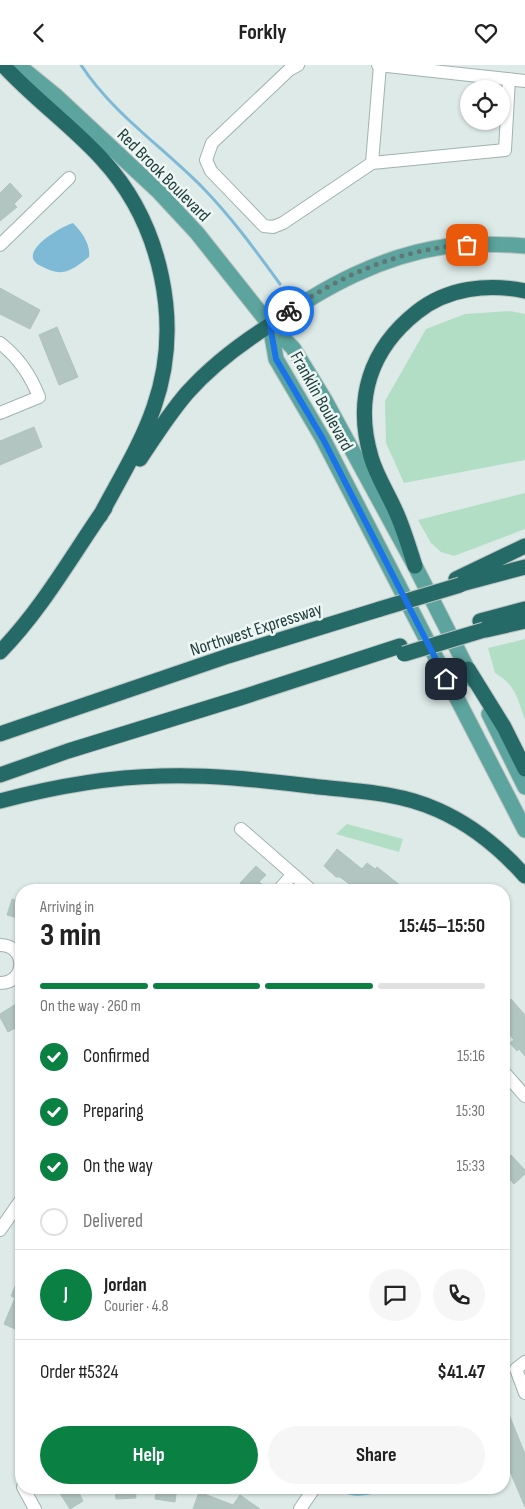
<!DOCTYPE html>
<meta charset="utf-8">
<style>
body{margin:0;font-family:"Sofia Sans Condensed",sans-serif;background:#f6f6f6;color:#222;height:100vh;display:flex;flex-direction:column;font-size:19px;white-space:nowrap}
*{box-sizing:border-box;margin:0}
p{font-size:16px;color:#767676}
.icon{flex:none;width:28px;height:28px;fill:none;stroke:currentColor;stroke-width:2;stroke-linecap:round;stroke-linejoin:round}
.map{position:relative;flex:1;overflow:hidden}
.panel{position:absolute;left:15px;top:819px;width:495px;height:610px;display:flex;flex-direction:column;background:#fff;border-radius:20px;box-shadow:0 1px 4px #0004}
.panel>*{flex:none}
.fabs{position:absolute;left:460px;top:15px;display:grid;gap:10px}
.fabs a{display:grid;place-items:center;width:50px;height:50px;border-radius:50%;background:#fff;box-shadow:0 1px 4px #0004;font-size:25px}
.pin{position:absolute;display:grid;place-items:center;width:42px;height:42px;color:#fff;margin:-21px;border-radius:10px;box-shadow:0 2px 8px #0006}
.courier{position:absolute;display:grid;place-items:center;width:50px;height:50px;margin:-25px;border:4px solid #1a73e8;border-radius:50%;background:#fff;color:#222;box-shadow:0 1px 6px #0007}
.headline em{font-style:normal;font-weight:700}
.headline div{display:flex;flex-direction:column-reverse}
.headline{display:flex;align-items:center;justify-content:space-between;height:85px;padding:0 25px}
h1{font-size:32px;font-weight:700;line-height:38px}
.bar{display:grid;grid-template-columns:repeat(4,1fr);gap:8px 5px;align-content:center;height:60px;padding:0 25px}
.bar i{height:6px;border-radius:4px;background:#e0e0e0}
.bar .on{background:#0b8043}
.bar p{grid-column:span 4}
.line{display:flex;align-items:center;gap:12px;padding:0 25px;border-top:1px solid #e0e0e0}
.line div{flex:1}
.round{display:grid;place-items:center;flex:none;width:52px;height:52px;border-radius:26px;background:#f6f6f6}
ol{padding:0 25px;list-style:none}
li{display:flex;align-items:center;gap:15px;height:55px}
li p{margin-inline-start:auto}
li .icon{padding:5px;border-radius:50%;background:#0b8043;color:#fff;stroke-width:4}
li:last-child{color:#767676}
li i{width:28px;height:28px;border:2px solid #e0e0e0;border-radius:50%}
.action{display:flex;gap:10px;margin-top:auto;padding:10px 25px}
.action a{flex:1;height:58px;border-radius:30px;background:#0b8043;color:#fff;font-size:20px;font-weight:700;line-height:58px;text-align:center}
.action a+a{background:#f6f6f6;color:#222}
header{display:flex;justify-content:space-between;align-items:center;height:65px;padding:0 25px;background:#fff;font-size:22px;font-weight:700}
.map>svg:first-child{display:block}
</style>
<header><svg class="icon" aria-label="back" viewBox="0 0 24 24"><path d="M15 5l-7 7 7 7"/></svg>Forkly<svg class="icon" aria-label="heart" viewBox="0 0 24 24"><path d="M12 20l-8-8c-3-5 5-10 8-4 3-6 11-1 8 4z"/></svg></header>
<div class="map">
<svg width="525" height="1444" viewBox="0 0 525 1444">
<rect width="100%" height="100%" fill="#ddeae7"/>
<path fill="#b3dec6" d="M 510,246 L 525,249 L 525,395 L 404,418 L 386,378 L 385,336 L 426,264 L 465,249 Z
M 525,428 L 525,464 L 454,491 L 441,487 L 431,478 L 418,455 Z
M 525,574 L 525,655 C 517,633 517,621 495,608 L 488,583 Z
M 347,759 L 403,774 L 399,787 L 336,769 Z"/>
<path fill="#7ebad6" d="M 73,158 C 81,166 91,179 89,192 C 82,197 71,207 62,207 C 56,208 49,205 43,202 C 12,190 60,162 73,158 Z
M 341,1423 L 341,1422 L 378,1423 L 372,1429 C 361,1431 352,1432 342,1427 Z"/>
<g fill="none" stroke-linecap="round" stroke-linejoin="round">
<path stroke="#7ebad6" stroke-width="3" d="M 81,0 C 113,49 163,82 204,124 C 232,153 256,186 280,219"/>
</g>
<path fill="#b2c5c0" stroke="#afc4bf" d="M 10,118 L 22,131 L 14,139 L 17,142 L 0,156 L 0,128 Z
M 0,223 L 40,245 L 30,264 L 0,249 Z
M 57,262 L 78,312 L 59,320 L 39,270 Z
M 34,362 L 42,382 L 0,400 L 0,376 Z
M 337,784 L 362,804 L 367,798 L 375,804 L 377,802 L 406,825 L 357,825 L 340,812 L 336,812 L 324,801 Z
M 256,801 L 266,810 L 259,817 L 262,819 L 257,825 L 247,825 L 240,818 Z
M 12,834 L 21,837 L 21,854 L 7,850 Z
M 511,934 L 525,950 L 525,991 L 519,984 L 517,986 L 510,978 L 514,975 L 504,963 L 504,941 Z
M 16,939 L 21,948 L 21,960 L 8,967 L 0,952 L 0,949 Z
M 511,1090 L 525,1105 L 525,1109 L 514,1119 L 504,1108 L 504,1096 Z
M 21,1207 L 21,1255 L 17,1265 L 4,1259 L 15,1233 L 11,1231 Z
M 504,1337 L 525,1389 L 525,1442 L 504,1392 Z
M 67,1422 L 76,1422 L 83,1436 L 70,1444 L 59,1427 Z
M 115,1422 L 135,1422 L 136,1433 L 116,1434 Z
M 157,1422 L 177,1422 L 175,1437 L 155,1434 Z
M 199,1427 L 233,1440 L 240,1430 L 260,1444 L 193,1444 Z"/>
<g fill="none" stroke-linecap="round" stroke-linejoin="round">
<g stroke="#a0b2af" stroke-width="14">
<path id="minor" d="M 298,0 L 289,5 L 212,78 L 206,95 L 211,106 L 264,161 L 273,162 L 283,158 L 372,98 L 505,85 L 509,14
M 378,0 L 525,16
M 372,98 L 380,0
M 0,180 L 69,113
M 0,278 C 18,292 31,311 39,332 L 0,348
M 241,764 L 311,825
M 279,825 L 292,810
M 0,880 C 27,880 27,918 0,918
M 504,1007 L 525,1031
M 0,1165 L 21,1135
M 525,1297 L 516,1304 L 525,1328
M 23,1422 L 35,1444
M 300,1444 L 315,1422"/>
</g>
<g stroke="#bbc4c3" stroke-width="17">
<path id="major" d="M 18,0 L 55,30 L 158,126 L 197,168 L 270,260 L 293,283 L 326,337 L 415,501 L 473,615
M 270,260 L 276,294 L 323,374 L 525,765
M 270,260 C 324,222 382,190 449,181 C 474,178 500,179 525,181
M 489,649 L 525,722"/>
</g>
<g stroke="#bbc4c3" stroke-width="17">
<path id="highway" d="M 3,0 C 34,34 71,60 102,94 C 162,159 183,259 154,342 C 141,380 119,415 100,451
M 140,394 C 155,371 169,349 187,328 C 211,301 240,279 270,260
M 415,501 C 410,485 405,469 399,454 C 391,433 377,413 371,392 C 354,334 370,284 417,247 C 447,223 488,218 525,226
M 456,514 L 525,481
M 461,519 L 525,502
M 480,556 L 525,544
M 486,565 L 525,556
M 0,587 C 42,544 71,492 105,443
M 468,604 L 504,662 L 525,704
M 0,669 L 228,591 L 380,544
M 0,710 L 68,686 L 240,633 L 400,581
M 0,736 C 53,722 106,712 161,711 C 213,709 267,716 319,722 C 359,726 401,728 438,745 C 472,760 500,783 525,811"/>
</g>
<use href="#minor" stroke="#fff" stroke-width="12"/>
<use href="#major" stroke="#5da49e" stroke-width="15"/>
<use href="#highway" stroke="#266a67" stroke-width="15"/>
<g stroke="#bbc4c3" stroke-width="17" stroke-linecap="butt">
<path id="highway-bridge" d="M 380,544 L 460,520
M 404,589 L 484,565"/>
</g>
<use href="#highway-bridge" stroke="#266a67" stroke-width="15"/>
</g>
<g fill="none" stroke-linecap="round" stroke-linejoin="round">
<path stroke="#607875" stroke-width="5" stroke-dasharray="0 9" d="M 289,246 C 341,210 403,183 467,180"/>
<path stroke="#1a73e8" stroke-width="6" d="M 289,246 L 270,260 L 276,294 L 323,374 L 446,614"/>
</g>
<g text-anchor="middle" stroke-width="5" stroke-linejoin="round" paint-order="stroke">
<g font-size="18" fill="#1d3b38" stroke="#edf7f4">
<text transform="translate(164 110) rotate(45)" y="6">Red Brook Boulevard</text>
<text transform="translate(322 336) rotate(61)" y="6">Franklin Boulevard</text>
<text transform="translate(256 564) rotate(-18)" y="6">Northwest Expressway</text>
</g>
</g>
</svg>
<div class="fabs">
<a><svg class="icon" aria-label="locate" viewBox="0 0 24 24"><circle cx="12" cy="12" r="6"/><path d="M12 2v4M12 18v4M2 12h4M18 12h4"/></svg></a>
</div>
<div class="pin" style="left:467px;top:180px;background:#ea580c"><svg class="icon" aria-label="bag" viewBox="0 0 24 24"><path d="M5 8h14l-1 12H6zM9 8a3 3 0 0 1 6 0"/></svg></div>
<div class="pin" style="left:446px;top:614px;background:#1f2937"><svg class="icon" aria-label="home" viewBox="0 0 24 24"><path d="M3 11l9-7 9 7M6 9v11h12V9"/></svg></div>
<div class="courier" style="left:289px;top:246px"><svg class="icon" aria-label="bike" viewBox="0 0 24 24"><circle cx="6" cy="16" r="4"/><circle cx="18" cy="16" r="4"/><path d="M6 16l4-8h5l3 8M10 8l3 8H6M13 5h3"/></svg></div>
<section class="panel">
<div class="headline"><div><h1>3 min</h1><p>Arriving in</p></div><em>15:45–15:50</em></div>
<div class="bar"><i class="on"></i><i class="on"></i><i class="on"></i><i></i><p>On the way · 260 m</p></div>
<ol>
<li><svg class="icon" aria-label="check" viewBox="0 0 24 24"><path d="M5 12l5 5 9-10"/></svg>Confirmed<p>15:16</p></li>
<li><svg class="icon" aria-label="check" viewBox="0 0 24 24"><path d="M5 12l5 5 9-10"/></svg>Preparing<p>15:30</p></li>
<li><svg class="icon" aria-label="check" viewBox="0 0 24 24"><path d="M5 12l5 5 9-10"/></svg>On the way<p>15:33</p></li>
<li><i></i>Delivered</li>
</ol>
<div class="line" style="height:90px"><b class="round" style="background:#0b8043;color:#fff">J</b><div><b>Jordan</b><p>Courier · 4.8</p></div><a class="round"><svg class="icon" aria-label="chat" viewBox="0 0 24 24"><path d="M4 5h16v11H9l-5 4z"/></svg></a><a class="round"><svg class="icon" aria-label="phone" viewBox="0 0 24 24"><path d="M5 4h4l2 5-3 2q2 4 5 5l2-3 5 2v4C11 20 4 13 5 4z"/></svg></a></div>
<div class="line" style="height:65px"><div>Order #5324</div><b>$41.47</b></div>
<div class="action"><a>Help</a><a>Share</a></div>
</section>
</div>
